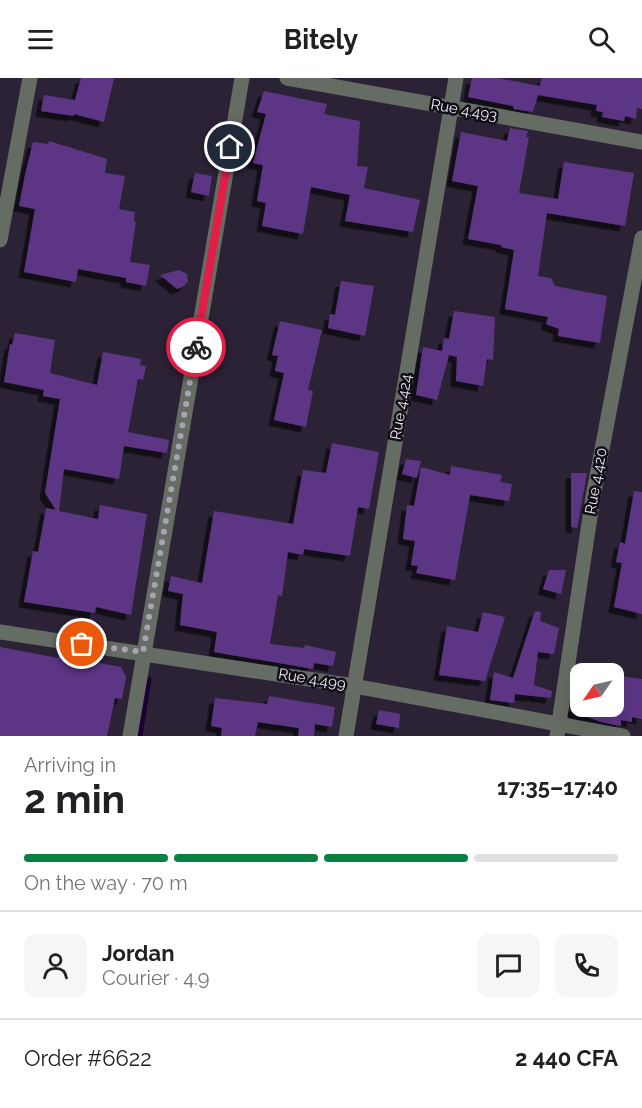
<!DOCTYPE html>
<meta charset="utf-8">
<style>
body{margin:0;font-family:Raleway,sans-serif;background:#f6f6f6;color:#202124;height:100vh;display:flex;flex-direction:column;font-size:22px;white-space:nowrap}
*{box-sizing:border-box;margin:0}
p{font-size:20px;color:#757577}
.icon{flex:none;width:33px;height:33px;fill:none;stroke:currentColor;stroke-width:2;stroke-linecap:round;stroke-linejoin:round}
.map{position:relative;height:658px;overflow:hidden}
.sheet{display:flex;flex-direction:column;background:#fff;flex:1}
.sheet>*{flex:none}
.needle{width:39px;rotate:236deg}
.tools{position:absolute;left:570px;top:585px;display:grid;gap:12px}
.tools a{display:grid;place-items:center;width:54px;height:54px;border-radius:12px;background:#fff;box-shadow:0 6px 24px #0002;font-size:30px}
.pin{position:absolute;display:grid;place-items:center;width:51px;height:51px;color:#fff;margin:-26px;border:3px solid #fff;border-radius:50%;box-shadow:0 2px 6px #0007}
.courier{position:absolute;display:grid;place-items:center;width:60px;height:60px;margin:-30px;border:4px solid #e11d48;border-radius:50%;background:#fff;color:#222;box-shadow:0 2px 8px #0007}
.summary em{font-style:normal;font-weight:700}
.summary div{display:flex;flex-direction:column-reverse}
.summary{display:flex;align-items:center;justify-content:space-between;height:102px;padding:0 24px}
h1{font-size:39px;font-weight:700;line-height:45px}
.bar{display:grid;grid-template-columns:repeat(4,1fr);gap:9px 6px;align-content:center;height:72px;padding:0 24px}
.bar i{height:8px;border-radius:4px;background:#e0e0e0}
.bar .on{background:#0b8043}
.bar p{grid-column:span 4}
.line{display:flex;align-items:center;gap:15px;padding:0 24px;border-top:2px solid #e0e0e0}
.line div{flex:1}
.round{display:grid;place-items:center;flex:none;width:63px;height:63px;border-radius:12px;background:#f6f6f6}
header{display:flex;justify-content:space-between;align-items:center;height:78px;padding:0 24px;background:#fff;font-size:27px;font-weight:700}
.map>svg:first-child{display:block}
</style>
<header><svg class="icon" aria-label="menu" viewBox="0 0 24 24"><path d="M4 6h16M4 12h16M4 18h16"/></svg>Bitely<svg class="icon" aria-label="search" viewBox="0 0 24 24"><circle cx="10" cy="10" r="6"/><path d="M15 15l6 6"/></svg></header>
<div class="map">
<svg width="642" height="658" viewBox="0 0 642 658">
<defs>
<filter id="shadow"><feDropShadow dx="-5.5" dy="5.5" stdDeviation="0" flood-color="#0009"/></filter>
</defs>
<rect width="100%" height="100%" fill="#2b2236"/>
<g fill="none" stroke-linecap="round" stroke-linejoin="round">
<path stroke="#1d0036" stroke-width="5" d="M 140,658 L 149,601"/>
</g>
<path fill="#5c3684" filter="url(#shadow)" d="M 81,0 L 114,0 L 104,44 L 74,36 L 74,38 L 41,33 L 44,17 L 75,22 Z
M 472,0 L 497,0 L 540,8 L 542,0 L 642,0 L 642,31 L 637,30 L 636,41 L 625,38 L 624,43 L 602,39 L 603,34 L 596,33 L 597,27 L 538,17 L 533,34 L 514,31 L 513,28 L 468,19 Z
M 264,13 L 327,26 L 324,36 L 360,43 L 357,88 L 368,89 L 364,110 L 420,122 L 413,154 L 345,143 L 350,117 L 311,109 L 303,156 L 262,148 L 266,125 L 257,123 L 263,87 L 253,85 L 266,36 L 257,34 Z
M 510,50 L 528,53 L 526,59 L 529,59 L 519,115 L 558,121 L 564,84 L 634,95 L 625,148 L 547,135 L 538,198 L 551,200 L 555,208 L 607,218 L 600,265 L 558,258 L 559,251 L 546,246 L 548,239 L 505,231 L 514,172 L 501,169 L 501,167 L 468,161 L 478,108 L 452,103 L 461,54 L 507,63 Z
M 49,63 L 107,81 L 105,95 L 125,98 L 119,131 L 135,134 L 134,143 L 136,144 L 130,184 L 150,187 L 146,208 L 126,204 L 126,200 L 78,191 L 76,204 L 24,194 L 35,131 L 19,128 L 25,97 L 33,64 L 48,66 Z
M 195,95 L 212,98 L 209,118 L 191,114 Z
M 179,192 L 187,196 L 188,203 L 184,208 L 177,211 L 160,197 Z
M 341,203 L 374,208 L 365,258 L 328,250 L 330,236 L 335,237 Z
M 454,233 L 495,239 L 493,282 L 487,281 L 483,308 L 456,303 L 457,279 L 449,277 L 437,322 L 416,317 L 423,269 L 442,273 L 444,260 L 449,261 Z
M 280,243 L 322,252 L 308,312 L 313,313 L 306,349 L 274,342 L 284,295 L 275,293 L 278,278 L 272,277 Z
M 15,255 L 55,262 L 50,295 L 97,307 L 103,274 L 141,281 L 140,287 L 146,288 L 143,302 L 138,301 L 128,354 L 169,362 L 167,375 L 124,368 L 119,401 L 64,391 L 59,433 L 98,441 L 100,427 L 147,436 L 131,537 L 96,529 L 95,535 L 24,524 L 33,473 L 38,474 L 46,430 L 56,432 L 45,415 L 60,321 L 43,318 L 44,312 L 4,304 L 10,266 L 12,267 Z
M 332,365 L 379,374 L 369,431 L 358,429 L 350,478 L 304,471 L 303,477 L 288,474 L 282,518 L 278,517 L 270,566 L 304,570 L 305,567 L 336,574 L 333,588 L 314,585 L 313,591 L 214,574 L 217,554 L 180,547 L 183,516 L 168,513 L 171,498 L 202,505 L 214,433 L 293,446 L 303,392 L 326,395 Z
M 406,381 L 421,383 L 417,400 L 402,396 Z
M 451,388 L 502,397 L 500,404 L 512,406 L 509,423 L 470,417 L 455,502 L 416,495 L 418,488 L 411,487 L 415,463 L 403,461 L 407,427 L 414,428 L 421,389 L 450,397 Z
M 571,395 L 587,395 L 577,450 L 571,449 Z
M 634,413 L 642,414 L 642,536 L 614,529 L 622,485 L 616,484 L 620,464 L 625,466 Z
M 549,492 L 566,492 L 561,516 L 543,511 Z
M 535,533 L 541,534 L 540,543 L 559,550 L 554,576 L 538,574 L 534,607 L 552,613 L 551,620 L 515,616 L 514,625 L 490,622 L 494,594 L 513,600 Z
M 483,534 L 505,539 L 485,603 L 439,597 L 447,548 L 478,554 Z
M 0,569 L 58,580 L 58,577 L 121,589 L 126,599 L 122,621 L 115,620 L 107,658 L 0,658 Z
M 614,597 L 642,601 L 642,641 L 632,639 L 632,644 L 621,642 L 621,648 L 601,644 L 571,633 L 571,628 L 614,628 Z
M 269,618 L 335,629 L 332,649 L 315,646 L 314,658 L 298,658 L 299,650 L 258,644 L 255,658 L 221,658 L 222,650 L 211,648 L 215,620 L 267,626 Z
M 379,632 L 400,636 L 399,650 L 376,646 Z"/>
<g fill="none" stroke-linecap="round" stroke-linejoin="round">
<path stroke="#656c63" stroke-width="15" d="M 287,0 L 642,64
M 0,162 L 30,0
M 0,554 L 354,608 L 623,658
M 130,658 L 242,0
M 346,658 L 456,0
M 557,658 L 593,419 L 642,160"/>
</g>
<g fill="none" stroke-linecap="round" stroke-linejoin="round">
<path stroke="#a9a2b2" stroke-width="6" stroke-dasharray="0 10.8" d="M 82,566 L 143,574 L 196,269"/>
<path stroke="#e11d48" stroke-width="8" d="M 196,269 L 230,69"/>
</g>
<g text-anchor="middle" stroke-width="5" stroke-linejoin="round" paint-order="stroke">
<g font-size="15" fill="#ede7f4" stroke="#120e17">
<text transform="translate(464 32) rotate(10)" y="5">Rue 4.493</text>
<text transform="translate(401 329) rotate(-80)" y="5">Rue 4.424</text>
<text transform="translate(596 403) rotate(-80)" y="5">Rue 4.420</text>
<text transform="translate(312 601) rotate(9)" y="5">Rue 4.499</text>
</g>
</g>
</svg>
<div class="tools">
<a><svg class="needle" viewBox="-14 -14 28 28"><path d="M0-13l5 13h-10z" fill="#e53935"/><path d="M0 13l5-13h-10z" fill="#757577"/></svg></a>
</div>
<div class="pin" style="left:82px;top:566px;background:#ea580c"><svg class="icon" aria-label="bag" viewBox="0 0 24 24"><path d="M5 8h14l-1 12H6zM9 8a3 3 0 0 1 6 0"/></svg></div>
<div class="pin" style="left:230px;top:69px;background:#1f2937"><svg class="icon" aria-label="home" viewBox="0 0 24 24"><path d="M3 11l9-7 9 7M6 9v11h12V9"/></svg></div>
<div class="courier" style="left:196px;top:269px"><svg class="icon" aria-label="bike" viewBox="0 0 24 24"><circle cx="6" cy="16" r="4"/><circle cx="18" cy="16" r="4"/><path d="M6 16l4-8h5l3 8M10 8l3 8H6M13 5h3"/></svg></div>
</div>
<section class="sheet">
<div class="summary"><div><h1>2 min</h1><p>Arriving in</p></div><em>17:35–17:40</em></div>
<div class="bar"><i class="on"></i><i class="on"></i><i class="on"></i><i></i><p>On the way · 70 m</p></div>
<div class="line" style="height:108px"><a class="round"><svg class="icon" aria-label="person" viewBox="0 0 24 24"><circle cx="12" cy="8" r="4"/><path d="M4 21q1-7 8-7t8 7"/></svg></a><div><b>Jordan</b><p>Courier · 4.9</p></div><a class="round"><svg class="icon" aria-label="chat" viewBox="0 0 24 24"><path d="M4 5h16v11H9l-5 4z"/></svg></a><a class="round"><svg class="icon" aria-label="phone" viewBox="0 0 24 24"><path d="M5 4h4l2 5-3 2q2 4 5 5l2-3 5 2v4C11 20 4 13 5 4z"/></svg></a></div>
<div class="line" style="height:78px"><div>Order #6622</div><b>2 440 CFA</b></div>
</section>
